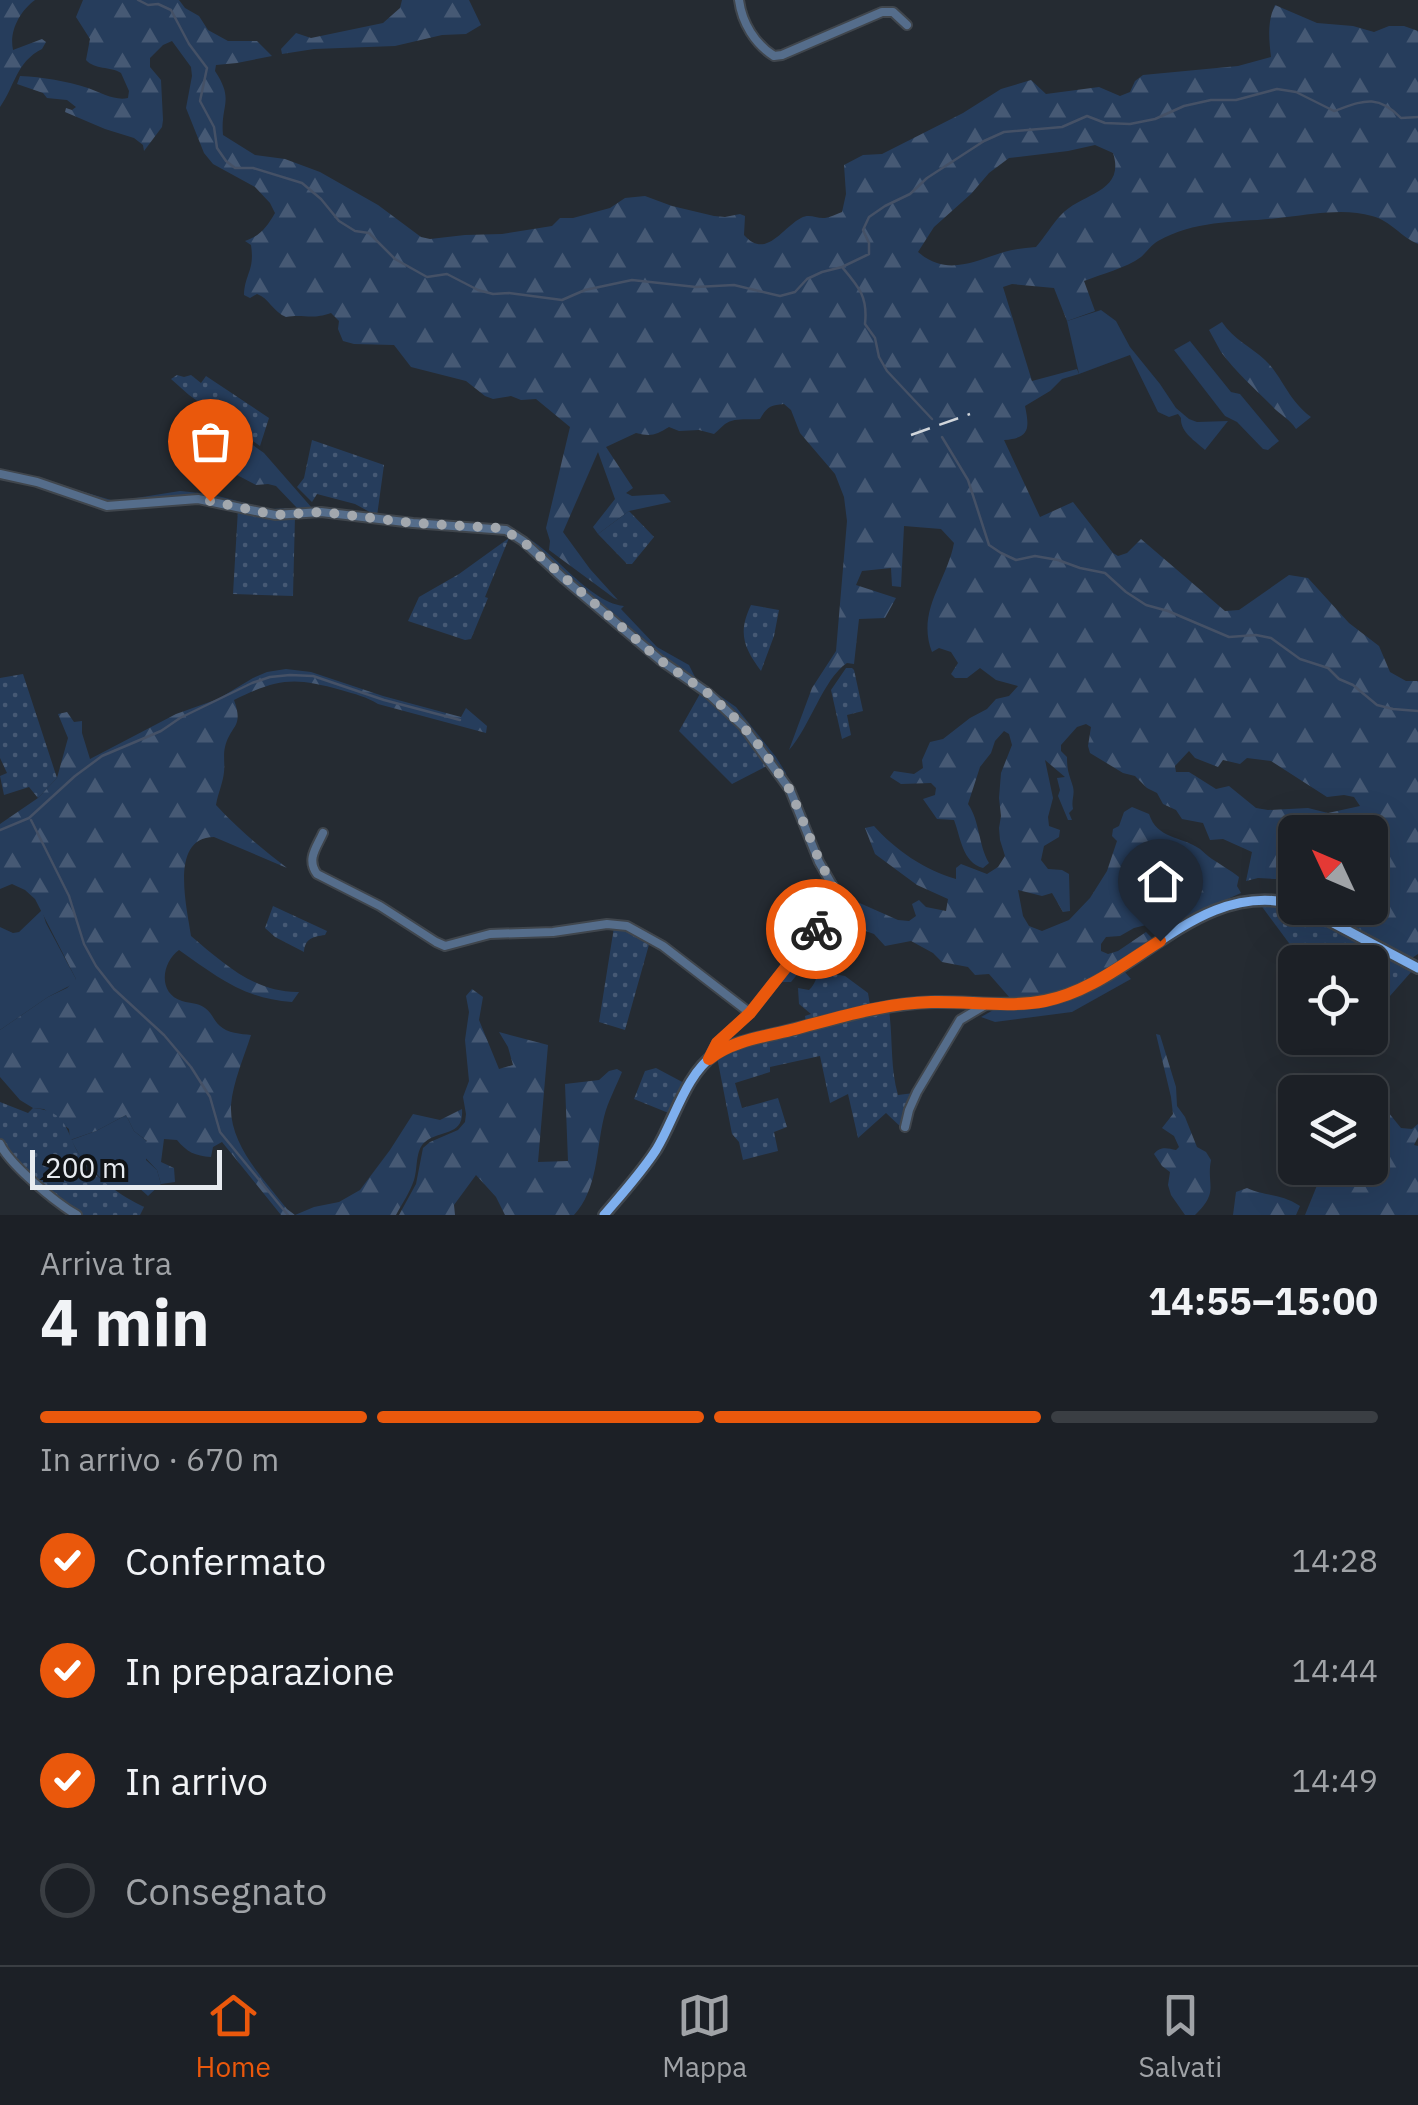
<!DOCTYPE html>
<html lang="it">
<meta charset="utf-8">
<style>
body{margin:0;font-family:"IBM Plex Sans",sans-serif;background:#292d32;color:#f1f3f6;height:100vh;display:flex;flex-direction:column;font-size:38px;white-space:nowrap}
*{box-sizing:border-box;margin:0}
p{font-size:32px;color:#a0a3a7}
.icon{flex:none;width:55px;height:55px;fill:none;stroke:currentColor;stroke-width:2;stroke-linecap:round;stroke-linejoin:round}
.map{position:relative;height:1215px;overflow:hidden}
.side{display:flex;flex-direction:column;background:#1c2026;flex:1}
.side>*{flex:none}
.needle{width:65px;rotate:314deg}
.controls{position:absolute;left:1278px;top:815px;display:grid;gap:20px}
.controls a{display:grid;place-items:center;width:110px;height:110px;border-radius:15px;background:#1c2026;box-shadow:0 10px 40px #0002,0 0 0 2px #3a3e43;font-size:50px}
.scale{position:absolute;left:30px;bottom:25px;width:192px;box-sizing:border-box;padding-left:10px;border:5px solid #e7ebf0;border-top:0;font-size:28px;line-height:35px;white-space:nowrap;color:#e7ebf0;-webkit-text-stroke:8px #101316;paint-order:stroke}
.pin{position:absolute;display:grid;place-items:center;width:85px;height:85px;color:#fff;margin:-102px -42px;border-radius:50% 50% 50% 0;rotate:-45deg;box-shadow:0 0 10px #0007}
.pin .icon{rotate:45deg}
.courier{position:absolute;display:grid;place-items:center;width:100px;height:100px;margin:-50px;border:8px solid #ea580c;border-radius:50%;background:#fff;color:#222;box-shadow:0 2px 12px #0007}
.summary em{font-style:normal;font-weight:700}
.summary div{display:flex;flex-direction:column-reverse}
.summary{display:flex;align-items:center;justify-content:space-between;height:170px;padding:0 40px}
h1{font-size:65px;font-weight:700;line-height:75px}
.bar{display:grid;grid-template-columns:repeat(4,1fr);gap:15px 10px;align-content:center;height:120px;padding:0 40px}
.bar i{height:12px;border-radius:8px;background:#3a3e43}
.bar .selected{background:#ea580c}
.bar p{grid-column:span 4}
ol{padding:0 40px;list-style:none}
li{display:flex;align-items:center;gap:30px;height:110px}
li p{margin-inline-start:auto}
li .icon{padding:10px;border-radius:50%;background:#ea580c;color:#fff;stroke-width:4}
li:last-child{color:#a0a3a7}
li i{width:55px;height:55px;border:5px solid #3a3e43;border-radius:50%}
.dock{display:flex;justify-content:space-around;align-items:center;height:140px;border-top:2px solid #3a3e43;background:#1c2026;font-size:28px;color:#a0a3a7}
.dock a{display:grid;justify-items:center;gap:5px}
.dock .selected{color:#ea580c}
.map>svg:first-child{display:block}
</style>
<div class="map">
<svg width="1418" height="1215" viewBox="0 0 1418 1215">
<defs>
<pattern id="forest-firs" width="22" height="20" patternUnits="userSpaceOnUse" patternTransform="scale(2.5)"><rect width="22" height="20" fill="#263d5c"/><path d="M5 1l3.5 6h-7zM16 11l3.5 6h-7z" fill="#465974"/></pattern>
<pattern id="park-dots" width="8" height="8" patternUnits="userSpaceOnUse" patternTransform="scale(2.5)"><rect width="8" height="8" fill="#263d5c"/><path d="M2 2h.1M6 6h.1" fill="none" stroke="#465974" stroke-width="1.8" stroke-linecap="round"/></pattern>
</defs>
<rect width="100%" height="100%" fill="#252b32"/>
<path fill="#263d5c" d="M 1101,310 L 1116,321 L 1130,347 L 1160,384 L 1176,408 L 1189,419 L 1197,422 L 1228,421 L 1205,450 C 1195,441 1180,432 1181,418 L 1178,414 L 1169,417 L 1158,412 L 1130,355 L 1079,374 L 1067,321 Z
M 1190,341 L 1231,392 L 1240,394 L 1279,441 L 1268,450 L 1263,449 L 1237,422 L 1225,416 L 1174,350 Z
M 513,532 C 546,538 585,602 624,606 L 621,609 L 657,647 L 689,665 L 696,679 L 736,707 L 776,757 L 786,773 L 787,780 L 745,724 L 646,645 Z
M 42,910 L 46,923 L 76,979 L 75,983 L 48,997 L 0,1030 L 0,927 L 13,933 L 19,932 Z
M 1124,971 L 1131,979 L 1072,1012 L 995,1022 L 981,1017 L 995,1009 L 1037,1007 L 1069,1000 L 1103,984 Z
M 126,1115 L 134,1131 L 148,1142 L 146,1160 L 157,1170 L 161,1184 L 148,1196 L 137,1186 L 110,1188 L 80,1156 L 71,1140 L 96,1131 Z"/>
<path fill="url(#forest-firs)" fill-rule="evenodd" d="M 0,0 L 35,0 C 20,11 9,31 13,50 L 42,39 L 46,42 L 42,49 C 16,62 15,86 0,107 Z
M 83,0 L 179,0 L 185,8 L 199,16 L 208,30 L 228,41 L 257,41 L 272,56 L 237,63 L 216,65 L 215,71 C 235,101 220,105 223,135 L 255,155 L 285,159 L 320,172 L 378,205 L 421,237 L 430,239 L 465,235 L 502,234 L 552,226 L 560,218 L 573,218 L 610,208 L 625,198 L 645,196 L 672,206 L 714,216 L 725,217 L 740,214 L 745,216 L 744,235 C 766,260 782,228 801,218 C 810,213 816,219 825,218 C 831,217 836,214 842,212 L 846,194 L 844,165 L 863,155 L 882,154 L 963,113 L 1001,89 L 1031,80 L 1046,94 L 1099,87 L 1120,96 L 1130,92 L 1135,81 L 1143,75 L 1238,66 L 1271,57 C 1269,39 1267,22 1275,5 L 1317,23 L 1353,26 L 1374,32 L 1389,26 L 1404,26 L 1418,31 L 1418,244 C 1401,237 1391,221 1372,216 C 1346,208 1313,214 1287,217 C 1244,223 1198,218 1158,241 C 1151,245 1147,252 1141,257 C 1126,268 1102,274 1084,281 L 1095,311 L 1067,321 L 1054,288 L 1012,284 L 1003,287 L 1032,381 L 1077,369 L 1079,374 L 1062,379 L 1050,391 L 1025,406 C 1030,430 1029,438 1004,440 L 1040,517 L 1073,502 L 1113,553 L 1118,556 L 1127,553 L 1141,539 L 1225,611 L 1239,610 L 1289,575 L 1308,578 L 1349,623 L 1379,646 L 1390,672 L 1406,681 L 1418,681 L 1418,954 L 1412,958 L 1320,908 L 1370,908 L 1370,832 L 1295,832 L 1295,880 L 1258,878 L 1246,881 L 1252,852 L 1223,839 L 1210,840 L 1203,823 L 1182,819 L 1176,810 L 1163,804 L 1157,793 L 1147,788 L 1135,776 L 1123,773 L 1090,753 L 1088,746 L 1091,727 L 1086,724 L 1077,727 L 1061,745 L 1061,751 L 1067,757 C 1067,772 1069,773 1073,787 C 1075,795 1071,800 1073,809 L 1069,813 L 1072,820 L 1068,820 L 1058,796 L 1060,790 L 1057,778 L 1065,777 L 1045,760 L 1053,798 L 1048,817 L 1049,826 L 1060,830 L 1059,837 L 1044,846 L 1041,860 L 1048,869 L 1062,870 L 1069,874 L 1070,911 L 1063,912 L 1052,893 L 1042,896 L 1018,890 L 1023,916 L 1029,926 L 1042,931 L 1069,920 L 1090,898 L 1107,871 L 1117,841 L 1112,836 L 1113,829 L 1119,826 L 1124,812 L 1132,807 L 1149,814 C 1157,839 1181,836 1200,849 C 1204,852 1207,856 1212,859 C 1221,865 1230,870 1239,877 L 1237,886 L 1241,893 L 1196,913 L 1156,934 L 1155,925 C 1168,915 1174,913 1169,896 L 1154,886 L 1157,879 L 1155,872 L 1148,868 L 1141,876 L 1136,912 L 1150,924 L 1134,928 L 1120,936 L 1106,937 L 1101,944 L 1101,951 L 1108,954 L 1118,951 L 1146,932 L 1152,938 C 1142,945 1132,955 1121,962 C 1087,985 1051,996 1010,998 L 989,974 L 975,975 L 968,967 L 942,962 L 933,953 L 911,941 L 885,946 L 874,934 L 846,924 L 841,920 L 791,982 L 779,982 L 836,904 L 846,897 L 898,920 L 909,921 L 916,916 L 912,904 L 919,900 L 926,907 L 946,911 L 948,899 L 917,885 L 875,854 L 865,828 L 874,826 C 894,849 926,871 956,879 L 956,868 L 961,864 L 987,874 L 998,867 L 1005,856 L 1000,840 L 999,828 L 1001,816 L 999,798 L 1001,773 L 1012,745 L 1009,734 L 1004,731 L 995,741 L 991,753 L 980,767 L 968,804 C 980,821 978,844 989,863 L 983,868 C 962,862 961,838 954,820 L 937,819 L 923,799 L 935,795 L 936,788 L 931,783 L 901,784 L 890,777 L 894,771 L 914,774 L 923,768 L 922,760 L 930,742 L 943,739 L 970,718 L 987,709 L 996,699 L 1009,696 L 1018,686 L 996,680 L 980,668 L 967,678 L 955,678 L 951,674 L 958,663 L 951,652 L 939,648 L 932,652 C 916,611 947,581 954,543 L 941,529 L 904,526 L 901,587 L 892,586 L 891,568 L 862,571 L 856,585 L 896,598 L 885,618 L 859,619 L 854,664 L 847,663 C 823,679 810,727 789,750 L 812,688 L 836,651 L 847,521 L 844,497 L 835,474 L 800,433 L 791,410 L 784,404 C 770,405 767,407 760,419 C 749,420 734,417 725,424 C 721,427 718,431 714,434 L 699,430 L 679,431 L 669,427 C 656,435 651,437 636,433 L 606,447 L 633,488 L 626,493 L 632,496 L 664,494 L 671,502 L 629,511 L 598,534 L 593,527 L 615,499 L 598,452 L 563,532 L 590,569 L 618,600 L 614,598 L 549,550 L 550,541 L 546,528 L 570,427 L 536,399 L 521,400 L 511,396 L 493,399 L 485,396 L 466,381 L 411,367 L 394,345 L 354,344 L 343,341 L 338,329 L 339,321 L 331,313 C 311,320 305,314 286,317 C 273,312 269,298 257,294 L 250,298 L 244,295 C 245,273 255,271 251,245 L 245,241 C 260,236 267,227 275,213 L 270,203 L 255,187 L 213,164 L 204,153 L 186,108 L 192,76 L 191,67 L 172,41 L 163,45 L 150,58 L 150,67 L 161,80 L 163,120 L 162,127 L 144,151 L 143,145 L 134,138 L 105,129 L 65,112 L 66,108 L 72,110 L 76,107 L 67,100 L 47,98 L 43,93 L 17,84 L 20,76 C 43,77 66,81 88,88 C 102,93 115,101 128,98 L 129,91 L 121,73 C 110,66 95,70 86,60 L 90,39 L 76,17 ZM 1095,145 L 1113,153 C 1126,193 1081,193 1061,215 C 1052,224 1045,237 1036,247 C 1025,248 1014,249 1004,252 C 974,261 947,277 918,252 L 934,227 L 971,194 L 989,173 L 1009,158 L 1068,151 ZM 1189,751 L 1195,758 L 1218,767 L 1223,760 L 1240,764 L 1247,758 L 1271,761 L 1327,797 L 1344,795 L 1354,797 L 1360,806 L 1328,813 L 1308,808 L 1268,810 L 1256,808 L 1229,786 L 1216,789 L 1189,772 L 1176,772 L 1175,766 Z
M 402,0 L 469,0 L 481,25 L 466,34 L 442,35 L 395,46 L 314,49 L 282,54 L 281,49 L 296,33 L 311,38 L 383,23 L 400,8 Z
M 1222,322 C 1234,340 1250,346 1265,360 C 1283,377 1287,399 1311,417 L 1296,429 C 1290,419 1280,415 1272,406 C 1254,388 1235,371 1221,352 C 1217,345 1213,337 1209,330 Z
M 216,419 L 264,453 L 312,508 L 307,511 L 279,514 L 215,500 L 106,504 L 46,482 L 47,481 L 111,500 L 111,502 L 180,491 L 210,494 L 269,509 L 297,508 L 276,486 L 268,484 L 256,485 L 182,446 L 184,433 L 191,430 L 204,433 Z
M 286,669 L 311,672 L 383,696 L 461,717 L 466,708 L 487,726 L 486,733 L 378,704 C 367,697 355,694 341,690 C 294,677 279,678 234,700 C 244,728 231,724 225,747 C 223,755 225,764 224,772 C 223,783 218,793 216,805 C 237,828 262,849 287,868 L 214,837 C 169,837 187,908 191,936 C 223,963 255,993 299,992 L 292,1002 C 244,999 216,976 179,950 C 162,962 157,993 182,1001 C 192,1004 196,1002 205,1008 C 213,1014 213,1020 220,1026 C 227,1033 241,1034 251,1035 C 244,1057 233,1082 231,1105 C 229,1145 264,1179 287,1209 L 295,1215 L 314,1207 L 339,1202 L 360,1190 L 390,1150 L 413,1114 L 440,1120 L 462,1109 C 464,1137 441,1129 425,1142 C 415,1150 418,1168 414,1180 C 410,1192 402,1204 396,1215 L 281,1215 L 222,1142 L 213,1147 L 211,1157 C 195,1156 187,1152 177,1140 L 164,1139 L 161,1162 L 174,1168 L 175,1182 L 161,1184 L 157,1170 L 139,1151 L 147,1141 L 134,1131 L 126,1115 L 96,1131 L 70,1140 L 69,1129 L 44,1109 L 33,1108 L 20,1100 L 0,1077 L 0,1030 L 48,997 L 67,988 L 76,979 L 35,899 L 25,890 L 12,884 L 0,889 L 0,824 L 38,798 L 57,778 L 68,738 L 58,714 L 67,712 L 74,722 L 82,721 L 82,733 L 90,759 L 176,714 L 218,699 L 253,678 L 267,672 Z
M 472,989 L 483,997 L 479,1020 L 499,1069 L 513,1065 L 508,1047 L 499,1032 L 548,1045 L 538,1162 L 568,1161 L 565,1084 L 599,1080 L 609,1071 L 617,1069 L 622,1072 C 616,1087 608,1101 604,1117 C 596,1150 598,1189 574,1215 L 505,1215 L 496,1197 L 476,1175 L 454,1205 L 455,1215 L 399,1215 L 416,1184 L 423,1148 L 430,1142 L 458,1130 L 465,1122 L 466,1114 L 463,1097 L 469,1081 L 465,1040 L 469,1012 L 466,996 Z
M 1156,1034 L 1160,1035 L 1176,1087 L 1177,1106 L 1185,1117 L 1197,1147 L 1206,1152 L 1211,1160 C 1206,1186 1220,1191 1195,1215 L 1185,1215 L 1171,1195 L 1168,1185 L 1170,1172 L 1162,1166 L 1154,1154 C 1160,1146 1167,1148 1176,1150 L 1179,1147 L 1174,1136 L 1162,1128 L 1173,1114 L 1171,1097 Z
M 1370,1099 L 1388,1112 L 1401,1128 L 1412,1129 L 1418,1124 L 1418,1137 L 1414,1145 L 1418,1146 L 1418,1215 L 1305,1215 L 1318,1183 L 1328,1168 L 1370,1168 Z
M 1247,1188 C 1267,1197 1280,1193 1300,1206 L 1296,1215 L 1233,1215 L 1236,1192 Z"/>
<path fill="url(#park-dots)" d="M 177,375 L 184,377 L 191,375 L 201,383 L 206,376 L 269,418 L 260,446 L 189,395 L 171,379 Z
M 312,440 L 384,465 L 377,516 L 355,504 L 317,494 L 312,502 L 297,487 L 304,478 Z
M 238,509 L 295,516 L 293,596 L 233,594 Z
M 629,511 L 654,537 L 632,564 L 627,564 L 598,534 Z
M 509,538 L 485,597 L 488,598 L 471,639 L 465,640 L 408,621 L 419,597 L 459,574 Z
M 751,605 L 779,610 L 774,636 L 761,671 C 743,647 738,632 751,605 Z
M 846,668 L 852,668 L 854,670 L 863,711 L 847,715 L 851,735 L 842,739 L 831,690 Z
M 23,674 L 57,778 L 38,798 L 29,787 L 4,795 L 0,776 L 7,773 L 0,758 L 0,678 Z
M 701,692 L 740,727 L 769,765 L 732,784 L 679,731 Z
M 1260,904 L 1282,906 L 1305,912 L 1412,971 L 1382,1005 L 1370,989 L 1370,962 L 1303,962 Z
M 273,906 L 327,931 L 325,935 C 313,937 305,938 304,952 L 275,937 L 265,928 Z
M 614,927 L 630,930 L 650,941 L 625,1030 L 599,1022 Z
M 821,972 L 845,976 L 868,993 L 870,1005 L 806,1022 L 805,1016 L 811,1014 L 799,1004 L 798,988 L 809,990 C 816,984 815,977 821,972 Z
M 889,1010 C 893,1039 890,1067 898,1095 L 914,1093 L 903,1129 L 886,1113 L 858,1138 L 848,1094 L 830,1103 L 820,1056 L 770,1067 L 770,1072 L 735,1083 L 742,1108 L 778,1098 L 787,1127 L 774,1132 L 778,1151 L 743,1160 L 739,1142 L 732,1134 L 717,1057 L 729,1051 L 769,1039 Z
M 656,1068 L 686,1084 L 671,1114 L 634,1099 L 645,1071 Z
M 0,1102 L 28,1113 L 33,1108 C 69,1111 65,1132 80,1156 C 95,1178 121,1196 144,1207 L 140,1215 L 82,1215 L 61,1201 L 6,1151 L 0,1138 Z"/>
<g fill="none" stroke-linecap="round" stroke-linejoin="round">
<path stroke="#455166" stroke-width="2.5" d="M 138,0 L 148,5 L 158,4 L 171,10 L 189,44 L 207,68 L 200,101 L 214,127 L 217,148 L 226,161 L 235,168 L 253,168 L 302,183 L 321,199 L 339,221 L 355,231 L 369,233 L 395,259 L 427,277 L 447,274 L 478,290 L 493,294 L 509,293 L 562,300 L 585,290 L 632,280 L 696,287 L 734,285 L 780,296 L 795,292 L 807,279 L 822,272 L 842,267 L 869,254 L 869,243 L 863,230 L 869,217 L 885,206 L 910,194 L 927,178 L 984,141 L 1004,132 L 1062,127 L 1087,116 L 1105,123 L 1130,124 L 1155,119 L 1184,106 L 1211,100 L 1236,100 L 1277,89 L 1296,92 L 1334,111 C 1363,101 1377,93 1401,118 L 1418,117
M 842,267 C 859,287 868,297 865,324 L 875,338 L 879,357 L 887,371 L 932,419
M 942,437 L 968,480 L 989,545 L 1001,553 L 1016,560 L 1035,556 L 1058,560 L 1080,568 L 1105,573 L 1126,592 L 1146,605 L 1168,611 L 1229,637 L 1256,635 L 1271,638 L 1300,659 L 1328,668 L 1339,679 L 1353,685 L 1377,705 L 1393,709 L 1418,711
M 31,820 L 69,896 L 84,944 L 96,966 L 114,989 L 164,1035 L 191,1067 L 210,1097 L 220,1132 L 288,1215
M 0,830 L 29,818 L 75,776 L 102,756 L 161,731 L 180,718 L 252,683 L 270,677 L 290,675 L 313,676 L 384,700 L 460,720"/>
<g stroke="#40464d" stroke-width="12">
<path id="minor" d="M 739,0 C 742,23 755,44 774,56 L 782,55 L 882,12 L 893,12 L 907,25
M 0,474 L 37,482 L 107,506 L 198,499 L 275,515 L 321,512 L 413,523 L 506,530 L 523,541 L 564,579 L 660,660 L 709,694 L 743,726 L 790,790 L 819,862 L 834,888 L 834,900 L 829,912 L 750,1013 L 717,1043 L 709,1058
M 323,833 C 317,847 306,859 317,874 L 380,906 L 436,942 L 445,946 L 490,934 L 553,932 L 607,924 L 627,926 L 663,946 L 750,1013
M 905,1127 L 909,1110 L 917,1092 L 960,1020 L 987,1004
M 0,1144 C 10,1165 56,1203 77,1215"/>
</g>
<g stroke="#40464d" stroke-width="14">
<path id="major" d="M 1305,908 L 1418,968
M 604,1215 C 622,1194 641,1173 656,1150 C 675,1119 685,1075 715,1054 C 734,1041 764,1037 787,1031 C 836,1019 884,1003 935,1002 C 975,1001 1016,1009 1056,998 C 1140,976 1199,880 1295,904"/>
</g>
<use href="#minor" stroke="#556d8b" stroke-width="8"/>
<use href="#major" stroke="#7eafee" stroke-width="9"/>
<path stroke="#d1d6db" stroke-width="2.5" stroke-dasharray="20 10" stroke-linecap="butt" d="M 911,435 L 970,414"/>
</g>
<g fill="none" stroke-linecap="round" stroke-linejoin="round">
<path stroke="#a3a8ae" stroke-width="10" stroke-dasharray="0 18" d="M 210,501 L 275,515 L 322,512 L 413,523 L 499,528 L 520,539 L 660,660 L 709,694 L 740,723 L 762,749 L 790,790 L 820,862 L 834,888 L 832,906 L 816,929"/>
<path stroke="#ea580c" stroke-width="12" d="M 816,929 L 750,1013 L 717,1043 L 709,1059 C 732,1040 768,1036 795,1029 C 840,1017 884,1003 931,1002 C 969,1001 1008,1008 1045,1001 C 1089,992 1123,964 1160,941"/>
</g>
</svg>
<div class="controls">
<a><svg class="needle" viewBox="-14 -14 28 28"><path d="M0-13l5 13h-10z" fill="#e53935"/><path d="M0 13l5-13h-10z" fill="#a0a3a7"/></svg></a>
<a><svg class="icon" aria-label="locate" viewBox="0 0 24 24"><circle cx="12" cy="12" r="6"/><path d="M12 2v4M12 18v4M2 12h4M18 12h4"/></svg></a>
<a><svg class="icon" aria-label="layers" viewBox="0 0 24 24"><path d="M12 4l9 5-9 5-9-5zM3 14l9 5 9-5"/></svg></a>
</div>
<div class="scale">200 m</div>
<div class="pin" style="left:210px;top:501px;background:#ea580c"><svg class="icon" aria-label="bag" viewBox="0 0 24 24"><path d="M5 8h14l-1 12H6zM9 8a3 3 0 0 1 6 0"/></svg></div>
<div class="pin" style="left:1160px;top:941px;background:#1f2937"><svg class="icon" aria-label="home" viewBox="0 0 24 24"><path d="M3 11l9-7 9 7M6 9v11h12V9"/></svg></div>
<div class="courier" style="left:816px;top:929px"><svg class="icon" aria-label="bike" viewBox="0 0 24 24"><circle cx="6" cy="16" r="4"/><circle cx="18" cy="16" r="4"/><path d="M6 16l4-8h5l3 8M10 8l3 8H6M13 5h3"/></svg></div>
</div>
<section class="side">
<div class="summary"><div><h1>4 min</h1><p>Arriva tra</p></div><em>14:55–15:00</em></div>
<div class="bar"><i class="selected"></i><i class="selected"></i><i class="selected"></i><i></i><p>In arrivo · 670 m</p></div>
<ol>
<li><svg class="icon" aria-label="check" viewBox="0 0 24 24"><path d="M5 12l5 5 9-10"/></svg>Confermato<p>14:28</p></li>
<li><svg class="icon" aria-label="check" viewBox="0 0 24 24"><path d="M5 12l5 5 9-10"/></svg>In preparazione<p>14:44</p></li>
<li><svg class="icon" aria-label="check" viewBox="0 0 24 24"><path d="M5 12l5 5 9-10"/></svg>In arrivo<p>14:49</p></li>
<li><i></i>Consegnato</li>
</ol>
</section>
<nav class="dock">
<a class="selected"><svg class="icon" aria-label="home" viewBox="0 0 24 24"><path d="M3 11l9-7 9 7M6 9v11h12V9"/></svg>Home</a>
<a><svg class="icon" aria-label="map" viewBox="0 0 24 24"><path d="M3 6l6-2 6 2 6-2v14l-6 2-6-2-6 2zM9 4v14M15 6v14"/></svg>Mappa</a>
<a><svg class="icon" aria-label="saved" viewBox="0 0 24 24"><path d="M7 4h10v16l-5-4-5 4z"/></svg>Salvati</a>
</nav>
